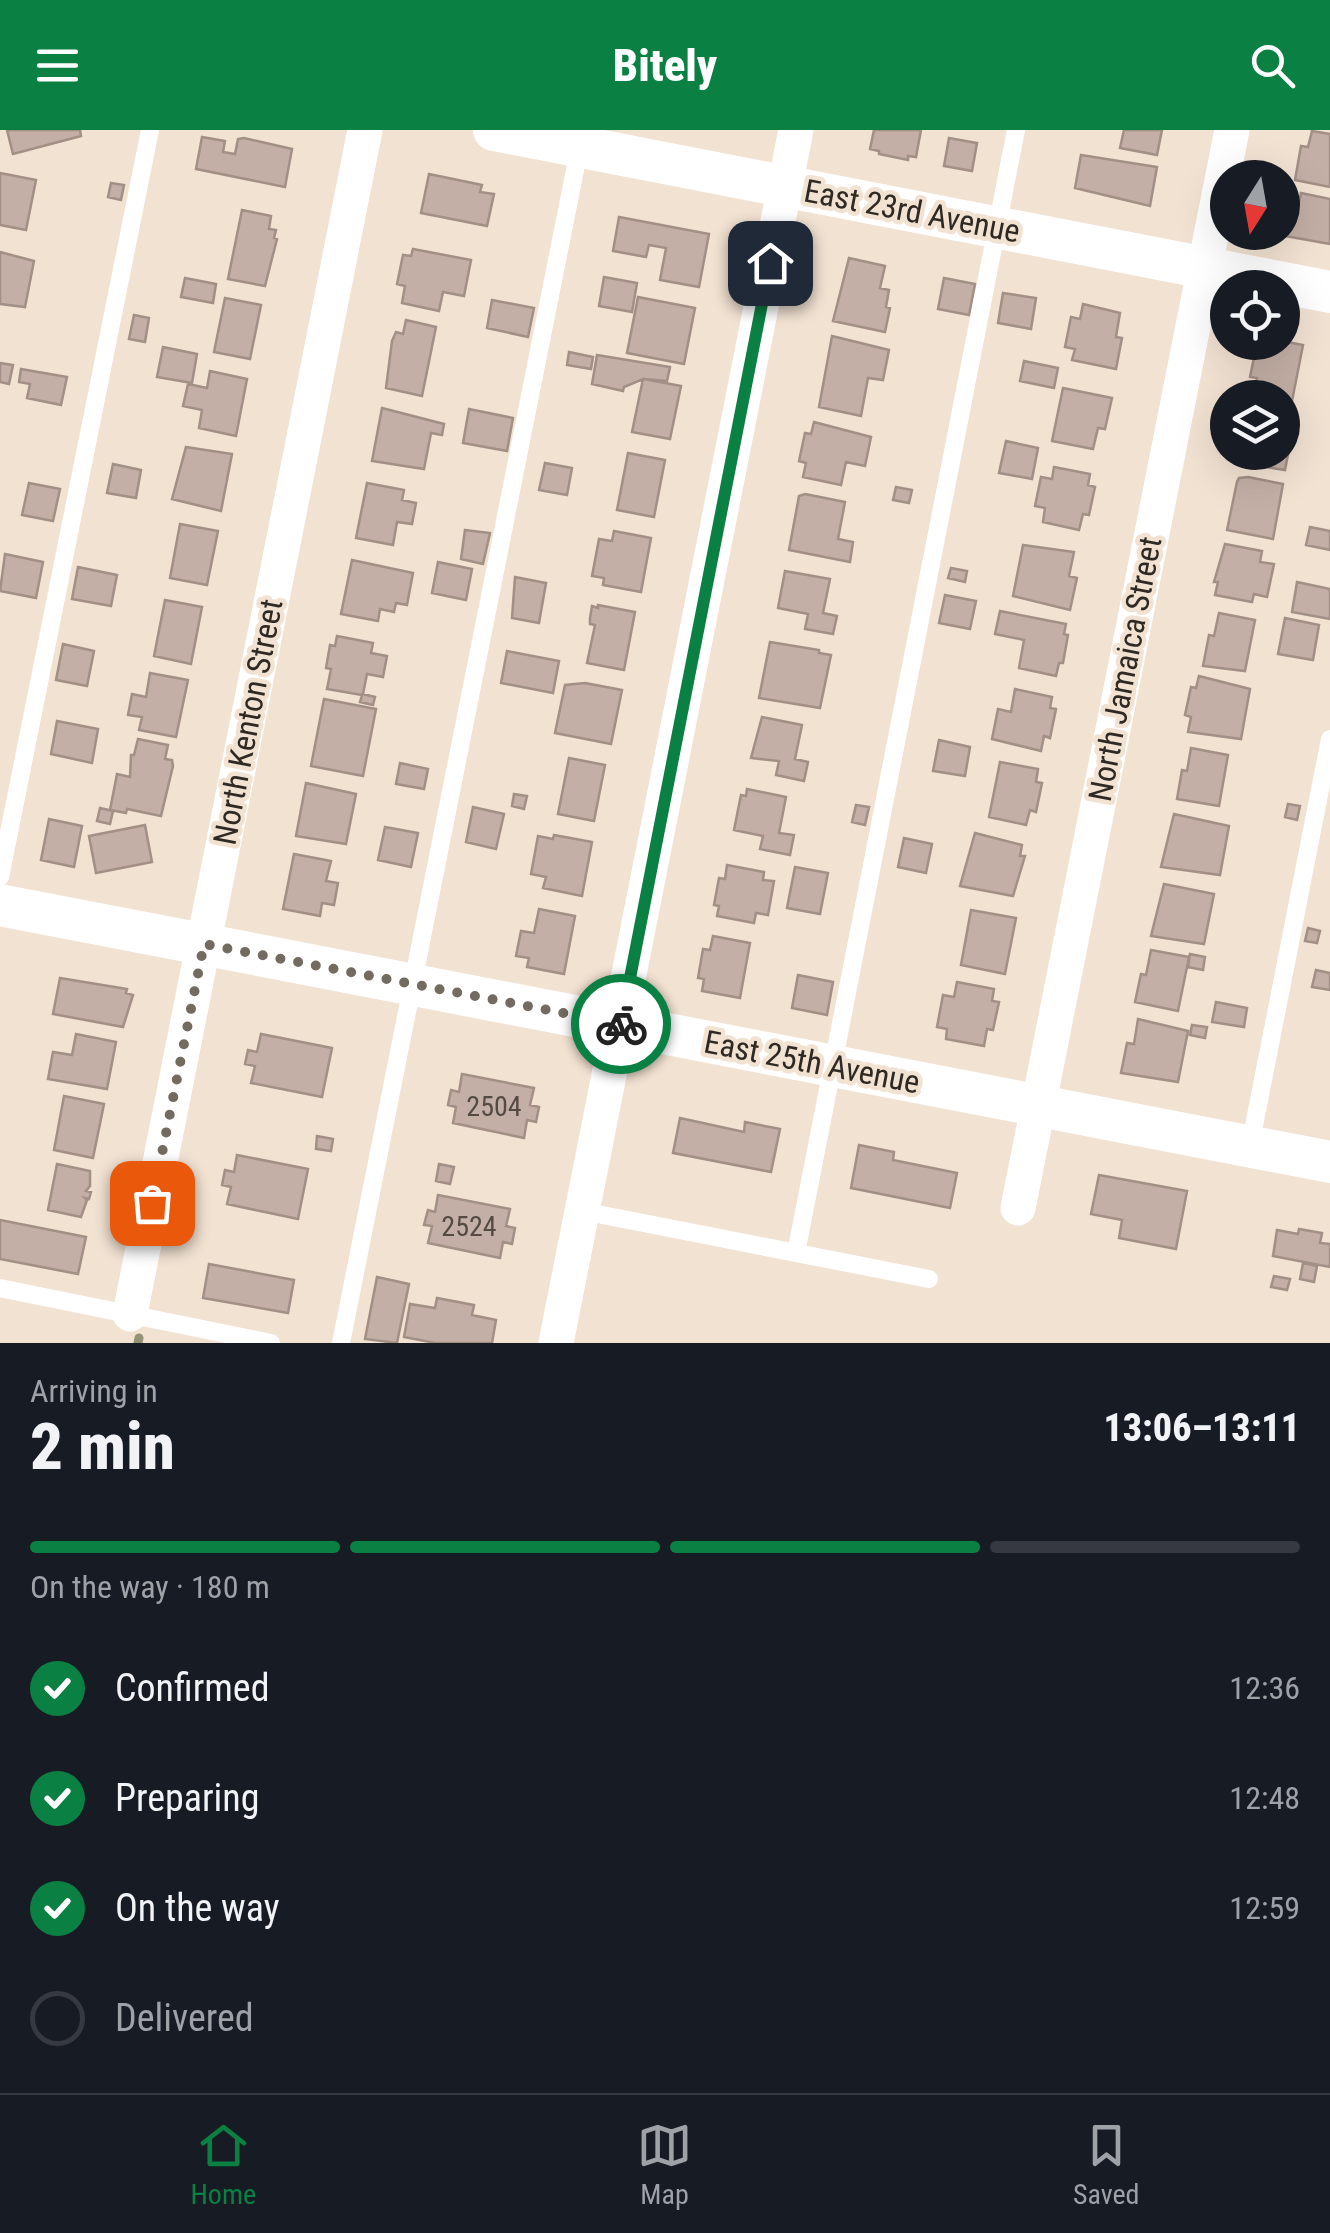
<!DOCTYPE html>
<meta charset="utf-8">
<style>
body{margin:0;font-family:"Roboto Condensed",sans-serif;background:#242831;color:#f1f3f6;height:100vh;display:flex;flex-direction:column;font-size:38px;white-space:nowrap}
*{box-sizing:border-box;margin:0}
p{font-size:32px;color:#9ea1a6}
.icon{flex:none;width:55px;height:55px;fill:none;stroke:currentColor;stroke-width:2;stroke-linecap:round;stroke-linejoin:round}
.map{position:relative;height:1213px;overflow:hidden}
.panel{display:flex;flex-direction:column;background:#171b24;flex:1}
.panel>*{flex:none}
.needle{width:65px;rotate:191deg}
.fabs{position:absolute;left:1210px;top:30px;display:grid;gap:20px}
.fabs a{display:grid;place-items:center;width:90px;height:90px;border-radius:50%;background:#171b24;box-shadow:0 10px 40px #0002;font-size:50px}
.pin{position:absolute;display:grid;place-items:center;width:85px;height:85px;color:#fff;margin:-42px;border-radius:20px;box-shadow:0 5px 15px #0006}
.courier{position:absolute;display:grid;place-items:center;width:100px;height:100px;margin:-50px;border:8px solid #0b8043;border-radius:50%;background:#fff;color:#222;box-shadow:0 2px 12px #0007}
.headline em{font-style:normal;font-weight:800}
.headline div{display:flex;flex-direction:column-reverse}
.headline{display:flex;align-items:center;justify-content:space-between;height:170px;padding:0 30px}
h1{font-size:65px;font-weight:800;line-height:75px}
.bar{display:grid;grid-template-columns:repeat(4,1fr);gap:15px 10px;align-content:center;height:120px;padding:0 30px}
.bar i{height:12px;border-radius:8px;background:#363941}
.bar .current{background:#0b8043}
.bar p{grid-column:span 4}
ol{padding:0 30px;list-style:none}
li{display:flex;align-items:center;gap:30px;height:110px}
li p{margin-inline-start:auto}
li .icon{padding:10px;border-radius:50%;background:#0b8043;color:#fff;stroke-width:4}
li:last-child{color:#9ea1a6}
li i{width:55px;height:55px;border:5px solid #363941;border-radius:50%}
header{display:flex;justify-content:space-between;align-items:center;height:130px;padding:0 30px;background:#0b8043;color:#fff;font-size:45px;font-weight:800}
.dock{display:flex;justify-content:space-around;align-items:center;height:140px;border-top:2px solid #363941;background:#171b24;font-size:28px;color:#9ea1a6}
.dock a{display:grid;justify-items:center;gap:5px}
.dock .current{color:#0b8043}
.map>svg:first-child{display:block}
</style>
<header><svg class="icon" aria-label="menu" viewBox="0 0 24 24"><path d="M4 6h16M4 12h16M4 18h16"/></svg>Bitely<svg class="icon" aria-label="search" viewBox="0 0 24 24"><circle cx="10" cy="10" r="6"/><path d="M15 15l6 6"/></svg></header>
<div class="map">
<svg width="1330" height="1213" viewBox="0 0 1330 1213">
<rect width="100%" height="100%" fill="#f2e2d2"/>
<g fill="none" stroke-linecap="round" stroke-linejoin="round">
<path stroke="#949374" stroke-width="9" d="M 138,1213 L 139,1208"/>
</g>
<path fill="#c3afa5" stroke="#a28f85" stroke-width="2.5" d="M 7,0 L 80,0 L 81,6 L 13,24 Z
M 874,0 L 921,0 L 916,27 L 908,26 L 908,30 L 879,24 L 879,21 L 870,19 Z
M 1124,0 L 1162,0 L 1157,25 L 1120,18 Z
M 1312,1 L 1330,4 L 1330,57 L 1295,50 L 1301,16 L 1308,17 Z
M 202,7 L 225,11 L 223,22 L 235,24 L 238,9 L 244,8 L 292,19 L 285,57 L 196,39 Z
M 949,8 L 977,13 L 972,41 L 944,36 Z
M 1081,25 L 1157,37 L 1150,76 L 1075,58 Z
M 0,43 L 36,50 L 26,100 L 0,95 Z
M 429,44 L 482,55 L 480,62 L 494,64 L 487,96 L 421,83 Z
M 111,53 L 124,55 L 121,70 L 108,67 Z
M 1301,63 L 1330,69 L 1330,114 L 1285,106 L 1288,90 L 1295,91 Z
M 242,80 L 271,86 L 269,99 L 276,100 L 274,108 L 277,109 L 265,156 L 228,149 Z
M 619,87 L 709,104 L 699,157 L 660,150 L 666,118 L 649,115 L 646,127 L 613,121 Z
M 413,119 L 471,130 L 464,166 L 443,162 L 439,181 L 402,173 L 405,156 L 397,154 L 403,125 L 411,126 Z
M 0,122 L 34,131 L 25,177 L 0,174 Z
M 849,128 L 885,136 L 880,158 L 889,160 L 886,177 L 890,178 L 885,202 L 833,191 Z
M 604,147 L 637,153 L 632,182 L 599,176 Z
M 185,148 L 216,154 L 213,173 L 181,167 Z
M 944,148 L 975,154 L 969,185 L 938,179 Z
M 1003,163 L 1036,168 L 1031,199 L 998,193 Z
M 638,167 L 695,178 L 684,234 L 627,223 Z
M 225,168 L 261,175 L 250,229 L 214,222 Z
M 492,170 L 534,178 L 528,207 L 487,198 Z
M 1083,174 L 1120,183 L 1116,207 L 1122,208 L 1116,239 L 1072,230 L 1075,219 L 1065,217 L 1071,187 L 1080,189 Z
M 134,185 L 149,188 L 145,212 L 129,209 Z
M 406,190 L 436,197 L 422,266 L 386,258 L 392,211 L 396,202 L 403,204 Z
M 832,206 L 889,220 L 883,250 L 868,248 L 861,286 L 819,277 Z
M 1282,211 L 1303,215 L 1292,271 L 1254,264 L 1257,248 L 1250,247 L 1256,218 L 1263,219 L 1264,212 Z
M 163,217 L 197,224 L 192,253 L 157,247 Z
M 569,222 L 593,227 L 591,239 L 567,235 Z
M 597,225 L 670,237 L 667,251 L 644,249 L 681,256 L 670,309 L 632,302 L 643,249 L 624,257 L 623,261 L 592,254 Z
M 1024,231 L 1058,238 L 1054,258 L 1020,251 Z
M 0,233 L 13,235 L 9,254 L 0,252 Z
M 21,239 L 67,247 L 61,275 L 27,268 L 30,254 L 19,252 Z
M 210,241 L 247,249 L 236,306 L 199,298 L 202,280 L 183,276 L 188,254 L 207,258 Z
M 1063,258 L 1112,268 L 1105,299 L 1098,298 L 1093,319 L 1052,311 Z
M 382,278 L 444,294 L 442,305 L 431,303 L 424,339 L 372,331 Z
M 469,279 L 513,288 L 507,321 L 463,313 Z
M 1282,286 L 1295,289 L 1285,340 L 1244,334 L 1246,322 L 1282,322 Z
M 814,292 L 871,307 L 865,336 L 846,332 L 841,355 L 803,347 L 806,333 L 799,331 L 805,303 L 811,304 Z
M 1006,311 L 1038,318 L 1032,349 L 999,343 Z
M 186,317 L 232,324 L 221,381 L 172,369 Z
M 628,323 L 665,330 L 654,387 L 617,380 Z
M 545,333 L 572,338 L 567,365 L 539,360 Z
M 113,334 L 141,340 L 136,368 L 107,363 Z
M 1054,337 L 1090,344 L 1088,355 L 1095,357 L 1089,385 L 1083,384 L 1079,400 L 1043,392 L 1045,378 L 1035,376 L 1041,347 L 1052,349 Z
M 1248,347 L 1283,354 L 1273,409 L 1227,400 L 1237,352 L 1239,348 Z
M 29,353 L 60,359 L 53,391 L 22,385 Z
M 367,353 L 404,360 L 402,370 L 416,373 L 412,394 L 397,392 L 393,415 L 356,408 Z
M 896,357 L 912,360 L 909,373 L 893,370 Z
M 805,364 L 845,372 L 838,409 L 853,412 L 850,432 L 789,420 L 799,366 Z
M 180,394 L 218,401 L 207,455 L 170,448 Z
M 1310,397 L 1330,401 L 1330,420 L 1306,415 Z
M 465,400 L 490,403 L 483,434 L 461,429 Z
M 614,401 L 651,408 L 641,462 L 603,455 L 604,448 L 592,446 L 599,409 L 612,411 Z
M 1225,414 L 1262,421 L 1260,432 L 1274,434 L 1267,467 L 1254,464 L 1252,472 L 1215,465 L 1218,452 L 1214,452 Z
M 1023,415 L 1074,422 L 1069,446 L 1077,448 L 1070,480 L 1013,466 Z
M 5,424 L 43,432 L 36,468 L 0,461 Z
M 352,430 L 413,443 L 407,475 L 396,473 L 394,482 L 380,479 L 378,491 L 341,484 Z
M 438,432 L 472,439 L 466,470 L 432,463 Z
M 78,437 L 117,445 L 111,476 L 72,469 Z
M 951,438 L 967,441 L 965,452 L 948,448 Z
M 785,441 L 830,449 L 823,483 L 837,486 L 833,504 L 805,499 L 808,484 L 778,478 Z
M 515,447 L 546,453 L 539,493 L 512,488 Z
M 1297,452 L 1330,459 L 1330,489 L 1292,482 Z
M 945,465 L 976,471 L 970,499 L 939,493 Z
M 165,470 L 202,477 L 191,534 L 154,526 Z
M 598,475 L 635,482 L 624,540 L 587,533 L 595,495 L 590,494 L 590,488 L 592,476 L 598,478 Z
M 1000,481 L 1066,494 L 1064,504 L 1068,505 L 1063,533 L 1059,533 L 1056,546 L 1019,538 L 1024,510 L 995,504 Z
M 1219,483 L 1255,490 L 1245,541 L 1203,536 L 1209,505 L 1214,506 Z
M 1285,488 L 1319,495 L 1313,530 L 1278,524 Z
M 337,506 L 373,513 L 371,523 L 387,526 L 383,547 L 367,544 L 363,564 L 375,567 L 373,575 L 360,572 L 362,565 L 327,559 L 331,539 L 326,538 L 330,515 L 335,516 Z
M 770,512 L 819,520 L 819,523 L 831,525 L 820,578 L 759,568 Z
M 63,514 L 94,521 L 87,556 L 56,550 Z
M 507,521 L 559,531 L 553,563 L 501,553 Z
M 150,543 L 188,550 L 176,607 L 139,600 L 142,587 L 128,585 L 132,564 L 146,567 Z
M 1199,546 L 1250,559 L 1241,609 L 1188,602 L 1191,587 L 1185,585 L 1191,557 L 1196,558 Z
M 585,553 L 622,560 L 611,614 L 555,603 L 565,555 Z
M 1015,559 L 1052,567 L 1050,578 L 1056,579 L 1050,608 L 1044,606 L 1041,621 L 992,609 L 998,579 L 1011,582 Z
M 324,569 L 376,579 L 363,646 L 311,636 Z
M 762,587 L 802,595 L 795,629 L 808,632 L 804,651 L 776,645 L 779,631 L 751,628 Z
M 57,591 L 98,599 L 92,633 L 51,624 Z
M 138,609 L 168,615 L 165,629 L 172,630 L 173,636 L 161,686 L 127,679 L 126,683 L 110,680 L 117,644 L 130,647 L 131,625 L 134,625 Z
M 939,610 L 970,617 L 965,646 L 933,641 Z
M 1191,618 L 1228,625 L 1219,676 L 1177,669 L 1182,640 L 1187,641 Z
M 569,628 L 605,635 L 594,691 L 558,684 Z
M 1000,632 L 1038,639 L 1036,652 L 1042,653 L 1036,682 L 1030,680 L 1026,695 L 989,687 Z
M 400,633 L 428,639 L 424,659 L 396,654 Z
M 306,653 L 356,664 L 346,714 L 296,706 Z
M 747,659 L 786,667 L 779,703 L 794,705 L 790,725 L 760,719 L 763,706 L 734,700 L 741,665 L 746,666 Z
M 514,664 L 527,666 L 524,679 L 512,676 Z
M 1288,674 L 1300,676 L 1297,690 L 1285,687 Z
M 856,675 L 869,677 L 865,695 L 852,692 Z
M 473,677 L 504,684 L 496,719 L 466,712 Z
M 100,678 L 113,681 L 110,694 L 97,691 Z
M 1174,684 L 1229,696 L 1220,745 L 1161,737 Z
M 49,689 L 82,696 L 74,737 L 41,730 Z
M 145,695 L 152,732 L 96,743 L 89,706 Z
M 385,697 L 418,703 L 411,737 L 378,730 Z
M 975,703 L 1022,715 L 1020,726 L 1025,726 L 1013,766 L 960,756 Z
M 554,705 L 592,712 L 582,766 L 543,758 L 546,747 L 531,744 L 538,706 L 553,709 Z
M 904,708 L 932,714 L 926,743 L 898,737 Z
M 294,724 L 331,731 L 326,751 L 338,753 L 334,775 L 322,773 L 320,786 L 283,779 Z
M 727,735 L 764,742 L 763,750 L 774,751 L 768,785 L 756,783 L 754,793 L 717,786 L 719,776 L 714,775 L 719,748 L 725,749 Z
M 795,737 L 828,743 L 820,784 L 787,778 Z
M 1164,754 L 1214,764 L 1204,814 L 1151,806 Z
M 539,779 L 575,786 L 564,844 L 527,837 L 529,828 L 516,826 L 521,801 L 534,803 Z
M 971,780 L 1016,788 L 1005,844 L 961,835 Z
M 1308,798 L 1320,801 L 1317,813 L 1305,811 Z
M 713,806 L 750,813 L 740,868 L 702,861 L 704,849 L 698,848 L 703,819 L 710,820 Z
M 1151,820 L 1189,827 L 1178,881 L 1135,872 L 1141,844 L 1146,845 Z
M 1190,824 L 1205,827 L 1203,840 L 1188,837 Z
M 1316,840 L 1330,843 L 1330,860 L 1312,857 Z
M 798,845 L 833,852 L 827,885 L 792,878 Z
M 60,848 L 127,859 L 126,863 L 133,865 L 123,897 L 53,884 Z
M 957,852 L 994,859 L 992,871 L 999,872 L 993,900 L 987,899 L 984,916 L 946,909 L 947,899 L 937,897 L 943,865 L 954,867 Z
M 1216,872 L 1247,878 L 1244,897 L 1212,892 Z
M 1138,889 L 1188,901 L 1178,952 L 1121,943 L 1127,913 L 1134,914 Z
M 1192,895 L 1207,897 L 1205,908 L 1190,905 Z
M 76,904 L 116,912 L 107,959 L 48,949 L 53,922 L 72,925 Z
M 261,904 L 332,918 L 322,967 L 251,953 L 255,936 L 245,934 L 248,920 L 257,922 Z
M 462,944 L 534,958 L 530,975 L 539,977 L 536,992 L 527,990 L 524,1008 L 453,993 L 456,977 L 448,975 L 451,960 L 459,962 Z
M 64,966 L 104,974 L 93,1028 L 54,1020 Z
M 680,988 L 744,1002 L 745,992 L 780,999 L 771,1042 L 673,1023 Z
M 317,1006 L 333,1009 L 331,1021 L 316,1019 Z
M 859,1015 L 894,1022 L 893,1030 L 957,1043 L 950,1078 L 851,1058 Z
M 237,1025 L 308,1039 L 298,1089 L 227,1074 L 231,1057 L 222,1055 L 225,1040 L 234,1042 Z
M 57,1034 L 90,1041 L 90,1056 L 86,1061 L 91,1062 L 89,1069 L 85,1068 L 87,1070 L 81,1087 L 48,1080 Z
M 439,1034 L 454,1037 L 450,1054 L 436,1051 Z
M 1099,1045 L 1187,1061 L 1176,1119 L 1119,1108 L 1122,1090 L 1091,1084 Z
M 438,1065 L 510,1079 L 506,1096 L 515,1098 L 512,1114 L 503,1112 L 500,1128 L 428,1113 L 432,1096 L 424,1095 L 428,1080 L 435,1082 Z
M 0,1090 L 86,1107 L 78,1144 L 0,1129 Z
M 1299,1099 L 1322,1103 L 1320,1113 L 1330,1114 L 1330,1137 L 1273,1126 L 1277,1100 L 1298,1104 Z
M 1303,1133 L 1317,1136 L 1314,1152 L 1300,1149 Z
M 209,1134 L 294,1150 L 288,1183 L 203,1168 Z
M 1274,1146 L 1290,1149 L 1287,1160 L 1271,1157 Z
M 377,1147 L 409,1154 L 397,1213 L 365,1209 Z
M 437,1168 L 474,1175 L 472,1185 L 496,1190 L 492,1213 L 435,1213 L 404,1207 L 410,1174 L 435,1178 Z"/>
<g fill="none" stroke-linecap="round" stroke-linejoin="round">
<path stroke="#fff" stroke-width="18" d="M 0,747 L 150,0
M 1250,1016 L 1330,609
M 582,1081 L 929,1149
M 796,1123 L 1016,0
M 0,1158 L 271,1213
M 341,1213 L 580,15"/>
<path stroke="#fff" stroke-width="35" d="M 1018,1078 L 1232,0
M 130,1184 L 365,0
M 556,1213 L 796,0"/>
<path stroke="#fff" stroke-width="42" d="M 494,0 L 1330,162
M 0,775 L 1330,1032"/>
</g>
<g fill="none" stroke-linecap="round" stroke-linejoin="round">
<path stroke="#736a60" stroke-width="10" stroke-dasharray="0 18" d="M 152,1073 L 204,814 L 621,894"/>
<path stroke="#0b8043" stroke-width="12" d="M 621,894 L 770,133"/>
</g>
<g text-anchor="middle" stroke-width="9" stroke-linejoin="round" paint-order="stroke">
<g font-size="28" fill="#544a44">
<text x="494" y="986">2504</text>
<text x="469" y="1106">2524</text>
</g>
<g font-size="32" fill="#2f2923" stroke="#f2e2d2">
<text transform="translate(912 81) rotate(11)" y="11">East 23rd Avenue</text>
<text transform="translate(1125 539) rotate(-79)" y="11">North Jamaica Street</text>
<text transform="translate(248 592) rotate(-79)" y="11">North Kenton Street</text>
<text transform="translate(812 932) rotate(11)" y="11">East 25th Avenue</text>
</g>
</g>
</svg>
<div class="fabs">
<a><svg class="needle" viewBox="-14 -14 28 28"><path d="M0-13l5 13h-10z" fill="#e53935"/><path d="M0 13l5-13h-10z" fill="#9ea1a6"/></svg></a>
<a><svg class="icon" aria-label="locate" viewBox="0 0 24 24"><circle cx="12" cy="12" r="6"/><path d="M12 2v4M12 18v4M2 12h4M18 12h4"/></svg></a>
<a><svg class="icon" aria-label="layers" viewBox="0 0 24 24"><path d="M12 4l9 5-9 5-9-5zM3 14l9 5 9-5"/></svg></a>
</div>
<div class="pin" style="left:152px;top:1073px;background:#ea580c"><svg class="icon" aria-label="bag" viewBox="0 0 24 24"><path d="M5 8h14l-1 12H6zM9 8a3 3 0 0 1 6 0"/></svg></div>
<div class="pin" style="left:770px;top:133px;background:#1f2937"><svg class="icon" aria-label="home" viewBox="0 0 24 24"><path d="M3 11l9-7 9 7M6 9v11h12V9"/></svg></div>
<div class="courier" style="left:621px;top:894px"><svg class="icon" aria-label="bike" viewBox="0 0 24 24"><circle cx="6" cy="16" r="4"/><circle cx="18" cy="16" r="4"/><path d="M6 16l4-8h5l3 8M10 8l3 8H6M13 5h3"/></svg></div>
</div>
<section class="panel">
<div class="headline"><div><h1>2 min</h1><p>Arriving in</p></div><em>13:06–13:11</em></div>
<div class="bar"><i class="current"></i><i class="current"></i><i class="current"></i><i></i><p>On the way · 180 m</p></div>
<ol>
<li><svg class="icon" aria-label="check" viewBox="0 0 24 24"><path d="M5 12l5 5 9-10"/></svg>Confirmed<p>12:36</p></li>
<li><svg class="icon" aria-label="check" viewBox="0 0 24 24"><path d="M5 12l5 5 9-10"/></svg>Preparing<p>12:48</p></li>
<li><svg class="icon" aria-label="check" viewBox="0 0 24 24"><path d="M5 12l5 5 9-10"/></svg>On the way<p>12:59</p></li>
<li><i></i>Delivered</li>
</ol>
</section>
<nav class="dock">
<a class="current"><svg class="icon" aria-label="home" viewBox="0 0 24 24"><path d="M3 11l9-7 9 7M6 9v11h12V9"/></svg>Home</a>
<a><svg class="icon" aria-label="map" viewBox="0 0 24 24"><path d="M3 6l6-2 6 2 6-2v14l-6 2-6-2-6 2zM9 4v14M15 6v14"/></svg>Map</a>
<a><svg class="icon" aria-label="saved" viewBox="0 0 24 24"><path d="M7 4h10v16l-5-4-5 4z"/></svg>Saved</a>
</nav>
